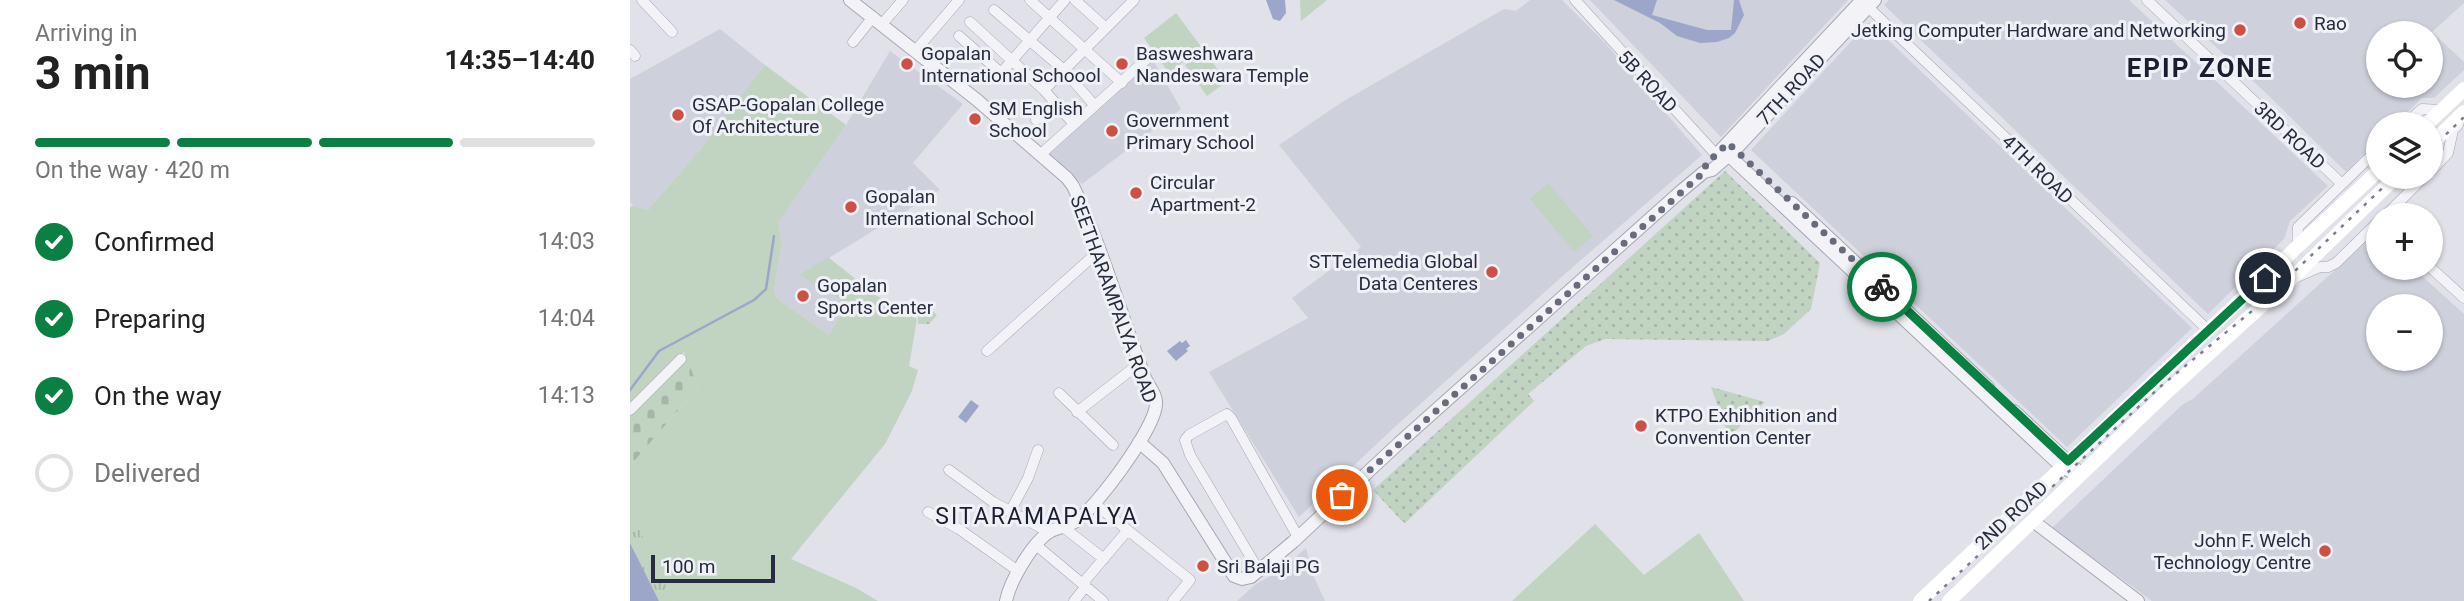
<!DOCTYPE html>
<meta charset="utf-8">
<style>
body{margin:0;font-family:Roboto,sans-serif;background:#f6f6f6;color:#222;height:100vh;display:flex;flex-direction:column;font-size:26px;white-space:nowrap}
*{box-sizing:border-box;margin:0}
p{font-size:23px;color:#767676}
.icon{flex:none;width:38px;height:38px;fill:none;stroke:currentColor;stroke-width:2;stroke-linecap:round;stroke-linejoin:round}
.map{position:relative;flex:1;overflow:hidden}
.drawer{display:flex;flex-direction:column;background:#fff;width:630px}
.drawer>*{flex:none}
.controls{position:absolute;left:1736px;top:21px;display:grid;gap:14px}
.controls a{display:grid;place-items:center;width:77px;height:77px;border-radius:50%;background:#fff;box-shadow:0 2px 5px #0004;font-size:35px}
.scale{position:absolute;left:21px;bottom:18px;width:124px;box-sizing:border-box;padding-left:7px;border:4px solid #282c40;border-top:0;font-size:19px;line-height:24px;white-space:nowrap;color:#282c40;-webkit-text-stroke:5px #eff1f6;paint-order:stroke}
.pin{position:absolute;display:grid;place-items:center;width:60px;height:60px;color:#fff;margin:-30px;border:4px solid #fff;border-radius:50%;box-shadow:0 2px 7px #0007}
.courier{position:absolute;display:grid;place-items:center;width:70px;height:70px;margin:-35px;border:5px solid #0b8043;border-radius:50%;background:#fff;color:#222;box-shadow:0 2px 9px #0007}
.head em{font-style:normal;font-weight:700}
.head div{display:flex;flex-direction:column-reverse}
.head{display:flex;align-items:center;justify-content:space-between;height:119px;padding:0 35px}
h1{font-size:46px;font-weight:700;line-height:52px}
.bar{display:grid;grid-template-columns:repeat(4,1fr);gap:10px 7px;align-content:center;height:84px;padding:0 35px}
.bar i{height:9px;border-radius:5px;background:#e0e0e0}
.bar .selected{background:#0b8043}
.bar p{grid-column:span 4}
ol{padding:0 35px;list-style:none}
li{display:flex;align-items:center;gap:21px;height:77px}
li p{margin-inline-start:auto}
li .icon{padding:7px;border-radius:50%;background:#0b8043;color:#fff;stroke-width:4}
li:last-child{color:#767676}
li i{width:38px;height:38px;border:4px solid #e0e0e0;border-radius:50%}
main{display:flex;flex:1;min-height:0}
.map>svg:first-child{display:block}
</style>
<main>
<section class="drawer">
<div class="head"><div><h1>3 min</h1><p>Arriving in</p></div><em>14:35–14:40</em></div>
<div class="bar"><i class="selected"></i><i class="selected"></i><i class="selected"></i><i></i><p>On the way · 420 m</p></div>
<ol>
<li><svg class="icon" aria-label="check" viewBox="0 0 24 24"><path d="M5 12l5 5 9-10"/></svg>Confirmed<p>14:03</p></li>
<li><svg class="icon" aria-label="check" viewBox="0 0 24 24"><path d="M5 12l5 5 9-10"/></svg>Preparing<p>14:04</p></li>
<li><svg class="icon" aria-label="check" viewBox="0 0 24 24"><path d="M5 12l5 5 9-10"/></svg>On the way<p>14:13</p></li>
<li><i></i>Delivered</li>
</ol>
</section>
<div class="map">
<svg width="1834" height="601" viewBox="0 0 1834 601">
<defs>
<pattern id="cemetery-stones" width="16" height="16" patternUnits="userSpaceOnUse" patternTransform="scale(1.75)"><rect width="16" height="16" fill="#c1d3c1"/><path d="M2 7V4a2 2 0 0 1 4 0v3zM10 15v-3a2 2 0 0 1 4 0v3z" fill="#a6b5a7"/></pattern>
<pattern id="park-tufts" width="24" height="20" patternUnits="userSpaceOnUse" patternTransform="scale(1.75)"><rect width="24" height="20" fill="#c1d3c1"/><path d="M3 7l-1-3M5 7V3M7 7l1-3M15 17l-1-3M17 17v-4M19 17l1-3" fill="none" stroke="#a6b5a7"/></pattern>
<pattern id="garden-dots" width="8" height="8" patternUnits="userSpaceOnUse" patternTransform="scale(1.75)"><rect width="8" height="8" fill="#c1d3c1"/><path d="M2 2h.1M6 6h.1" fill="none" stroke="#a6b5a7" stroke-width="1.8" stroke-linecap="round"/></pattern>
</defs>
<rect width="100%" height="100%" fill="#e0e1e9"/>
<path fill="#ced0db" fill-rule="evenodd" d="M 900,0 L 932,0 L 975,43 L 1072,155 L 936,273 L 768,424 L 669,517 L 579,372 L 678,318 L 662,298 L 731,247 L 649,145 L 712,102 L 874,9 L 886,11 Z
M 960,0 L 1218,0 L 1091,137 Z
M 1259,0 L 1499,0 L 1698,186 L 1660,221 L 1654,239 L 1578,314 L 1254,5 Z
M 1535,0 L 1834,0 L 1834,3 L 1802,32 L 1834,62 L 1834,70 L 1804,98 L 1792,98 L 1765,124 L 1748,124 L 1748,140 L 1716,172 L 1637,94 ZM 1748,33 L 1801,33 L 1801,86 L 1748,86 Z
M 1239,22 L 1562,328 L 1437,447 L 1121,150 Z
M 90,29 L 135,65 L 68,152 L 18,210 L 3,206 L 0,201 L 0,79 Z
M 260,51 L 333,104 L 283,163 L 310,190 L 171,275 L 217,304 L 199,335 L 146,298 L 144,290 L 152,242 L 148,223 L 216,125 Z
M 523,60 L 551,109 L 452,184 L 416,152 Z
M 1746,233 L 1748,235 L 1748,268 L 1783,268 L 1834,314 L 1834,601 L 1522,601 L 1422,528 L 1552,405 L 1564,398 ZM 1748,306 L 1801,306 L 1801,359 L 1748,359 Z
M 676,548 L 683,575 L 695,601 L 607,601 L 626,584 L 650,571 Z"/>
<path fill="#c1d3c1" d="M 670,0 L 697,0 L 671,21 Z
M 546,13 L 572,48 L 539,73 L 514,38 Z
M 575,51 L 596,82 L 577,96 L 555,65 Z
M 135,65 L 216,125 L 148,223 L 152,242 L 144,289 L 146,298 L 199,335 L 217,304 L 170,275 L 198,257 L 247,296 L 287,319 L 279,366 L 288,370 L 282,391 L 255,444 L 161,559 L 226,588 L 248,601 L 44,601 L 0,514 L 0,466 L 68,387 L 54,352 L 0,405 L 0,207 L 3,206 L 18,210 L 68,152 Z
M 918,183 L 963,236 L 944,252 L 900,199 Z
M 965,524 L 1014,575 L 1069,533 L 1114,601 L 882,601 Z"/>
<path fill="url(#cemetery-stones)" d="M 56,356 L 68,387 L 0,466 L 0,414 Z"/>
<path fill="url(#park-tufts)" d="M 292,302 L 307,315 L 299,324 L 288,324 L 288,303 Z
M 0,514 L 5,521 L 44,601 L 29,601 L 24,594 L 0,543 Z"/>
<path fill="url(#garden-dots)" d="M 1095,171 L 1190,263 L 1181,309 L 1154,334 L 1138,341 L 975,339 L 956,346 L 898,394 L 904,401 L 775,523 L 771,520 L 743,490 Z
M 1081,387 L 1135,402 L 1099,437 Z"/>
<path fill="#9ba6c9" d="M 636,0 L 655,0 L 656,13 L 650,21 L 643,19 Z
M 984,0 L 1027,0 L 1022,15 L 1077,30 L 1101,30 L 1104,0 L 1109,0 L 1114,15 L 1105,33 L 1099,38 L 1087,42 L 1070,43 L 1047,36 L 1030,23 Z
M 556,340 L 560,346 L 556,349 L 558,351 L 546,361 L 537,351 L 550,341 L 552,343 Z
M 341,400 L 349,406 L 336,423 L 328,417 Z
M 0,543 L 29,601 L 0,601 Z"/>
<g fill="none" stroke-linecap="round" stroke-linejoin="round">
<path stroke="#9ba6c9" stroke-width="2.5" d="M 0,390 L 29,351 L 124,300 L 136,289 L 144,236"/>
<g stroke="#a5a7b3" stroke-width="11">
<path id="minor" d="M 12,0 L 42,32
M 400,0 L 492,83
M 445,0 L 475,27
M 945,0 L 1091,160
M 1517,0 L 1711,183
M 1238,7 L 1578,330
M 364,10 L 434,70 L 464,105
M 340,22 L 414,90 L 443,123
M 252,24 L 273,0
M 329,36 L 371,73 L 435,0
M 223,42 L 243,17
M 0,50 L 5,56
M 286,50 L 329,0
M 414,90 L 504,0
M 406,120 L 428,107
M 1775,124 L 1792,109 L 1811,110
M 411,154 L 519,57
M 1801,171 L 1818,153 L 1823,130 L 1828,125
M 1756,215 L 1794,177
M 1667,250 L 1668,227 L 1748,149
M 1801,268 L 1834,298
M 1667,277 L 1690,267 L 1698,267 L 1706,263 L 1748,222
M 357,351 L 470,250
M 429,393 L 483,445
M 0,410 L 51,359
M 447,412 L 510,363
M 319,470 L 363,502 L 419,532
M 465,504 L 560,580 L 543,601
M 298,512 L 329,529 L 388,571
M 380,512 L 398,478 L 408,450
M 433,527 L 474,559
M 406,545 L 473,601
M 629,571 L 560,455 L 555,440 L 559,435 L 597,414 L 601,418 L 668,537
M 453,583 L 497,531
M 444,601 L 456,586"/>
</g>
<g stroke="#a5a7b3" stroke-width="14">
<path id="tertiary" d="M 220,0 L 347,100 L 437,178 L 443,186 C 472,247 490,312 514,375 C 517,385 527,394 526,404 C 526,427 466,508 446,521 C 439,526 429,527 421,531 C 403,541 380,581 376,601
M 1092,149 L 1432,467 L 1449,476
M 1088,153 L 1232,0
M 1162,203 L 1358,387
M 1384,411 L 1445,468
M 509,442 L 533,463 L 604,576 L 612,579 L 621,577 L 663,542 L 769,443 L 1050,192 L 1074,172 L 1082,170 L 1105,150 L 1245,0
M 1403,521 L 1508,601"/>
</g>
<use href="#minor" stroke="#f3f3f7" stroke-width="10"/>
<use href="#tertiary" stroke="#f3f3f7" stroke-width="12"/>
<path stroke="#fff" stroke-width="14" d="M 1797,124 L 1834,89
M 1801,144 L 1834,112
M 1290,601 L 1748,171
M 1319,601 L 1539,390 L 1659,281 L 1766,177"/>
<path stroke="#797d93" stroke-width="2.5" stroke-dasharray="3.5 7" stroke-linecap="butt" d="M 1801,149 L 1834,117
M 1299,601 L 1531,386 L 1628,306 L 1764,177"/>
</g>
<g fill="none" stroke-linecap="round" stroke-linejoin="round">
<path stroke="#686b7b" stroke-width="7" stroke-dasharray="0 12.6" d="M 712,495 L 1074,172 L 1076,164 L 1098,143 L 1252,287"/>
<path stroke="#0b8043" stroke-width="9" d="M 1252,287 L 1438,461 L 1635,278"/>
</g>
<g fill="#ce5045" stroke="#eff1f6" stroke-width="2.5">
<circle cx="1670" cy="23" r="7"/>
<circle cx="1610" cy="30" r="7"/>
<circle cx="277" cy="64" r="7"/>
<circle cx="492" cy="64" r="7"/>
<circle cx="48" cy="115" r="7"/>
<circle cx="345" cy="119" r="7"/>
<circle cx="482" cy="131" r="7"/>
<circle cx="506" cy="193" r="7"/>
<circle cx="221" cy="207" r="7"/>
<circle cx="862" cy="272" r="7"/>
<circle cx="173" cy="296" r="7"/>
<circle cx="1011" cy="426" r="7"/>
<circle cx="1695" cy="551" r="7"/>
<circle cx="573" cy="566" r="7"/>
</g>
<g text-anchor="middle" stroke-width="6" stroke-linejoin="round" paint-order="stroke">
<g font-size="19" fill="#282c40" stroke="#eff1f6" text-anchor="start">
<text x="1684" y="30">Rao</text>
<text x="1596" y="37" text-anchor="end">Jetking Computer Hardware and Networking</text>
<text x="291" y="60">Gopalan<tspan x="291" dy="22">International Schoool</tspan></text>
<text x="506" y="60">Basweshwara<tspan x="506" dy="22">Nandeswara Temple</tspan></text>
<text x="62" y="111">GSAP-Gopalan College<tspan x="62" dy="22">Of Architecture</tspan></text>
<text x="359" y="115">SM English<tspan x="359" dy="22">School</tspan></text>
<text x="496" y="127">Government<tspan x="496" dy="22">Primary School</tspan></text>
<text x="520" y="189">Circular<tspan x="520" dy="22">Apartment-2</tspan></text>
<text x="235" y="203">Gopalan<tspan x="235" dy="22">International School</tspan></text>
<text x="848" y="268" text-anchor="end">STTelemedia Global<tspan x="848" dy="22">Data Centeres</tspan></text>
<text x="187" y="292">Gopalan<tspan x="187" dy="22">Sports Center</tspan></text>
<text x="1025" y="422">KTPO Exhibhition and<tspan x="1025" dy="22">Convention Center</tspan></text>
<text x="1681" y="547" text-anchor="end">John F. Welch<tspan x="1681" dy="22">Technology Centre</tspan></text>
<text x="587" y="573">Sri Balaji PG</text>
</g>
<g font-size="19" fill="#282c40" stroke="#eff1f6">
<text transform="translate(1018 81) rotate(47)" y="7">5B ROAD</text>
<text transform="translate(1161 89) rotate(-47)" y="7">7TH ROAD</text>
<text transform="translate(1660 135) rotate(43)" y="7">3RD ROAD</text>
<text transform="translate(1408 169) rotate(44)" y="7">4TH ROAD</text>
<text transform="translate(484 299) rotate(70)" y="7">SEETHARAMPALYA ROAD</text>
<text transform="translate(1381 515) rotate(-43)" y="7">2ND ROAD</text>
</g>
<g font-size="23" letter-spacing="2" fill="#1b1d31" stroke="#eff1f6">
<text x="407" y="524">SITARAMAPALYA</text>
</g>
<g font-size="26" font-weight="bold" letter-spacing="2" fill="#1b1d31" stroke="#eff1f6">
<text x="1570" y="77">EPIP ZONE</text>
</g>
</g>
</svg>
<div class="controls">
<a><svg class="icon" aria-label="locate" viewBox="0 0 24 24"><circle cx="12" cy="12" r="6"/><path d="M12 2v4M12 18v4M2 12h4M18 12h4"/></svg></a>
<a><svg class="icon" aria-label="layers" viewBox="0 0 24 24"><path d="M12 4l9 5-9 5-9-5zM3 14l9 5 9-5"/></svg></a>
<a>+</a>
<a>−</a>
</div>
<div class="scale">100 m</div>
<div class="pin" style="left:712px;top:495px;background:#ea580c"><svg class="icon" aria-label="bag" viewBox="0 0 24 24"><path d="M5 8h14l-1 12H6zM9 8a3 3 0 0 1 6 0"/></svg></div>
<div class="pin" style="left:1635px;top:278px;background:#1f2937"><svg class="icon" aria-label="home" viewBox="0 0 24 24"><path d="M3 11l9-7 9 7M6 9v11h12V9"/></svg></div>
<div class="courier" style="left:1252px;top:287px"><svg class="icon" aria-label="bike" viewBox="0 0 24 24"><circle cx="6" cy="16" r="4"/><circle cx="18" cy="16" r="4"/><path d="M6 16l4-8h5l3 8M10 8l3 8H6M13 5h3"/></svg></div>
</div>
</main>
